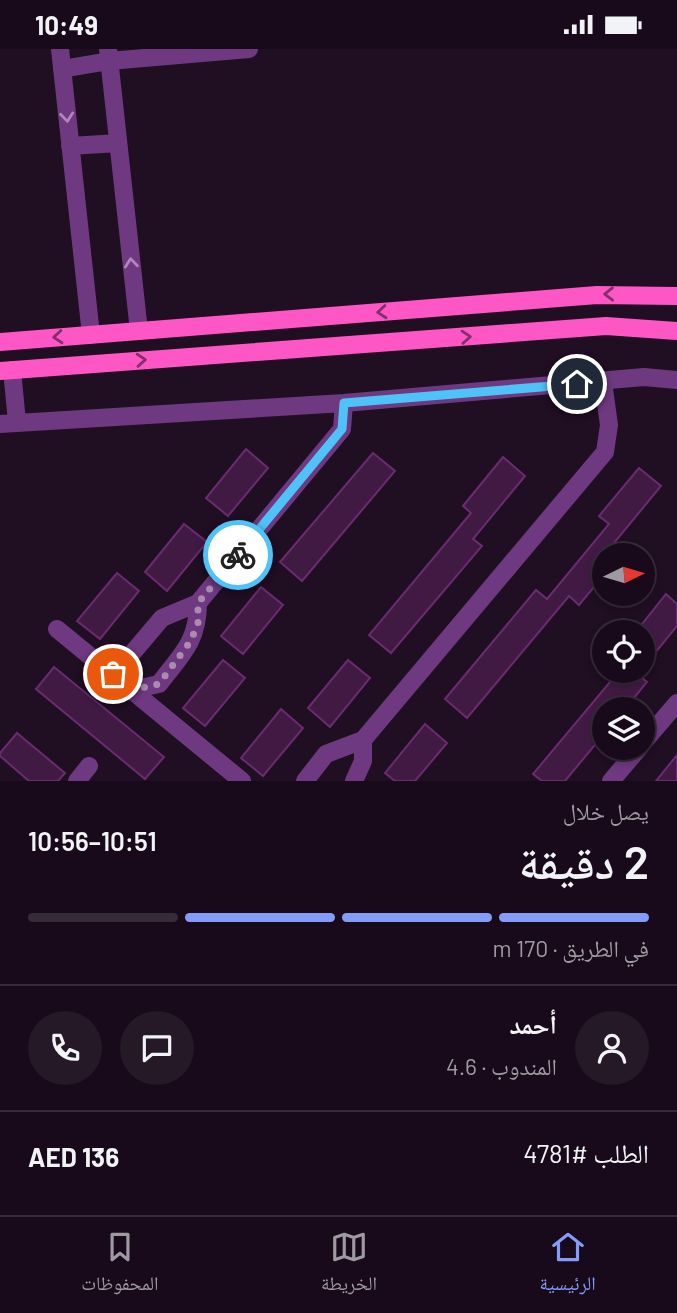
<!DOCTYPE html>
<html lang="ar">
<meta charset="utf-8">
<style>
body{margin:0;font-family:Barlow,"Noto Naskh Arabic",sans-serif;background:#251827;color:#f1f3f6;direction:rtl;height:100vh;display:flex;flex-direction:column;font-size:26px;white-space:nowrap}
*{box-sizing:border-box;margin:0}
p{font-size:23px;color:#9f9aa2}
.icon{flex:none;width:38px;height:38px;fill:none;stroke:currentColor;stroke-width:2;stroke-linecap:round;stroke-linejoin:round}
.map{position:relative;height:732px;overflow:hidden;direction:ltr}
.details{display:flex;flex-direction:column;background:#180a1a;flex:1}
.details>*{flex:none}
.needle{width:46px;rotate:85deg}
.fabs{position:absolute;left:592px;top:494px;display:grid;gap:14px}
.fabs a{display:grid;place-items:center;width:63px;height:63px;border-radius:50%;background:#180a1a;box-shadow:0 4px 10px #0003,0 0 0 2px #362b39;font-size:35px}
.pin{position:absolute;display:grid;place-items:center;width:60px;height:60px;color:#fff;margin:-30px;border:4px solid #fff;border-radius:50%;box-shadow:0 2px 7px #0007}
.courier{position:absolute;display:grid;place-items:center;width:70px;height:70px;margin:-35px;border:5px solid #4fc3f7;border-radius:50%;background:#fff;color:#222;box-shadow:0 2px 9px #0007}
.overview em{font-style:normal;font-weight:600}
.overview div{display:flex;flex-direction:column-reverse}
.overview{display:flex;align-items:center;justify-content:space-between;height:119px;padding:0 28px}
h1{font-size:46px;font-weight:600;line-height:52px}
.bar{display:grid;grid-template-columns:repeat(4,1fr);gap:10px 7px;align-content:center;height:84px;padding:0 28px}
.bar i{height:9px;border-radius:5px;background:#362b39}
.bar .current{background:#859bf8}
.bar p{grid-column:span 4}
.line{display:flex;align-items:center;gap:18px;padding:0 28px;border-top:2px solid #362b39}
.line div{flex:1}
.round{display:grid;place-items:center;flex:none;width:74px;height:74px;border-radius:37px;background:#251827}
.status{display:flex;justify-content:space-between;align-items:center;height:49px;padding:0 35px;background:#180a1a;direction:ltr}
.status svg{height:19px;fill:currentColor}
.tab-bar{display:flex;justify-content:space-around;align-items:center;height:98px;border-top:2px solid #362b39;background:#180a1a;font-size:19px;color:#9f9aa2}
.tab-bar a{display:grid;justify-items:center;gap:4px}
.tab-bar .current{color:#859bf8}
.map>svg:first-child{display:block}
</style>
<div class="status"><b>10:49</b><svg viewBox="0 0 49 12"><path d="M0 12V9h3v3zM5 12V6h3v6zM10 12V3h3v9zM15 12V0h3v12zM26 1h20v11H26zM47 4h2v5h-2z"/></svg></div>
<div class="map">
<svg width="677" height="732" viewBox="0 0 677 732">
<rect width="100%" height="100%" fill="#200e22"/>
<path fill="#401a43" stroke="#692c6f" stroke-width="2" d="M 246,400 L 268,419 L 228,467 L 206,449 Z
M 373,404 L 395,422 L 302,532 L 280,513 Z
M 503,408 L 525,427 L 473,490 L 482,497 L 391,604 L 369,586 L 471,464 L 463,457 Z
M 639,419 L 661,437 L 604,506 L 604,526 L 579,556 L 569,547 L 467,669 L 445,650 L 536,541 L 547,550 L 609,475 L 599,467 Z
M 184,475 L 207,493 L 167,542 L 145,523 Z
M 117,524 L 139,542 L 100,590 L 77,572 Z
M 261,538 L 283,556 L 243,605 L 221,587 Z
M 666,545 L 677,555 L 677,577 L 642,620 L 642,575 Z
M 223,611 L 245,629 L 205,677 L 183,659 Z
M 348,611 L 370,629 L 330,678 L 308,659 Z
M 54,618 L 164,708 L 145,730 L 36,640 Z
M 620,621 L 632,621 L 647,633 L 625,660 L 604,660 L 604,685 L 565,732 L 542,732 L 533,725 Z
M 281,660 L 303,679 L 263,727 L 241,709 Z
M 425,675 L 447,694 L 415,732 L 395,732 L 385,724 Z
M 17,684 L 65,724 L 58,732 L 29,732 L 0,707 L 0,704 Z
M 677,706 L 677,732 L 656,732 Z"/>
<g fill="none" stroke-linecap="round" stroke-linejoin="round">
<path stroke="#6f3981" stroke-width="18" d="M 60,0 L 91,286
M 108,0 L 139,282
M 62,20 L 109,12 L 249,0
M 70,97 L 118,94
M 12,321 L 17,373
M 0,375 L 344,354 L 644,328 L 677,331
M 198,554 C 198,593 181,606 159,635 L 131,641 L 127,624 L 129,608 L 162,569 L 198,554 L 342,380 L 344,354
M 57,580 L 242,732
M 642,695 L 677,654
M 77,732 L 89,717
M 305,732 L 326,705 L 363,691 L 605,403 L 609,376 L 603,333
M 354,732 L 363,712 L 363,691
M 611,732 L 640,698"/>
<path stroke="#ff56c6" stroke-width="18" d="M 0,293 L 597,246 L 677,247
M 0,322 L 606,277 L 677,282"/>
</g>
<defs><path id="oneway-chevron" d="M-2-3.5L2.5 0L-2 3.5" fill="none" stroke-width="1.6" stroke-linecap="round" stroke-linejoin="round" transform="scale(1.75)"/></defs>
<g stroke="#b384c0">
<use href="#oneway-chevron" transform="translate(67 68) rotate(84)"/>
<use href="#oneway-chevron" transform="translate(131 214) rotate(-96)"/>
</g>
<g stroke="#842e6c">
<use href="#oneway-chevron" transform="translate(609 245) rotate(179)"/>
<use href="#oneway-chevron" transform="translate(382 263) rotate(175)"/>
<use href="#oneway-chevron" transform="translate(58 288) rotate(175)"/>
<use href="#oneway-chevron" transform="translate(466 288) rotate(-4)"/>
<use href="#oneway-chevron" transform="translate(141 311) rotate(-4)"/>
</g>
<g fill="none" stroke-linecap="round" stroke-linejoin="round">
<path stroke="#ac8bb2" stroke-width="7" stroke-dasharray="0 12.6" d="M 113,625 L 131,641 L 159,635 L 190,593 L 198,575 L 198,554 L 238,506"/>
<path stroke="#4fc3f7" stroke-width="9" d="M 238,506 L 342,380 L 344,354 L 577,335"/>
</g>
</svg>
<div class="fabs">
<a><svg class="needle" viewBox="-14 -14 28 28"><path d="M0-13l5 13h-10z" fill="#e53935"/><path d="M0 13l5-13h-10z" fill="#9f9aa2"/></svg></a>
<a><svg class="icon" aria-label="locate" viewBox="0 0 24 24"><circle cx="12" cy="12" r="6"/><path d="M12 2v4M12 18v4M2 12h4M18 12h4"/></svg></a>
<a><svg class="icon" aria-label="layers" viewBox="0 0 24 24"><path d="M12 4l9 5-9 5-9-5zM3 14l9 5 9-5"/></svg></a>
</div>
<div class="pin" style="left:113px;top:625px;background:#ea580c"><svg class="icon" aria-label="bag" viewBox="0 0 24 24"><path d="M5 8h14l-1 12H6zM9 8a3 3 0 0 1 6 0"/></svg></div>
<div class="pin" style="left:577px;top:335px;background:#1f2937"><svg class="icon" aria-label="home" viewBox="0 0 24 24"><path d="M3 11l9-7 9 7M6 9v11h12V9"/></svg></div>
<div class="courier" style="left:238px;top:506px"><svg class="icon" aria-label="bike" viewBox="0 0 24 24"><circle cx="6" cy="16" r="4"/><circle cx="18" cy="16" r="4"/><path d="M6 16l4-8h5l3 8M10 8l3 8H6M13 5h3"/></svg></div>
</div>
<section class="details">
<div class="overview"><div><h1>2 دقيقة</h1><p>يصل خلال</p></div><em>10:51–10:56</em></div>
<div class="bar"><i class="current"></i><i class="current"></i><i class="current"></i><i></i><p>في الطريق · 170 m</p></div>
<div class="line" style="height:126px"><a class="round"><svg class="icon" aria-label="person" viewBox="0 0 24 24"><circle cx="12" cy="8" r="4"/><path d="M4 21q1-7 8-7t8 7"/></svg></a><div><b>أحمد</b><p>المندوب · 4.6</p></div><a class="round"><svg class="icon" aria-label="chat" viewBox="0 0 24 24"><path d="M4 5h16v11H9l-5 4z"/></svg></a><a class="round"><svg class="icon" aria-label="phone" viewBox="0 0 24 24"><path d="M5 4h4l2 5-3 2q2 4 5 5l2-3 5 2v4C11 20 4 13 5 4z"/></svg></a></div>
<div class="line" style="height:91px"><div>الطلب #4781</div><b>AED 136</b></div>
</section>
<nav class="tab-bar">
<a class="current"><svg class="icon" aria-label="home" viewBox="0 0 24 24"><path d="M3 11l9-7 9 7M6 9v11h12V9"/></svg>الرئيسية</a>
<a><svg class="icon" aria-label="map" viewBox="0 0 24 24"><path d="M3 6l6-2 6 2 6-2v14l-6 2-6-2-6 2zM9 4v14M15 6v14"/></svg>الخريطة</a>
<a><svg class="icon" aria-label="saved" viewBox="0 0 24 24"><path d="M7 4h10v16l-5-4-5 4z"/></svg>المحفوظات</a>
</nav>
